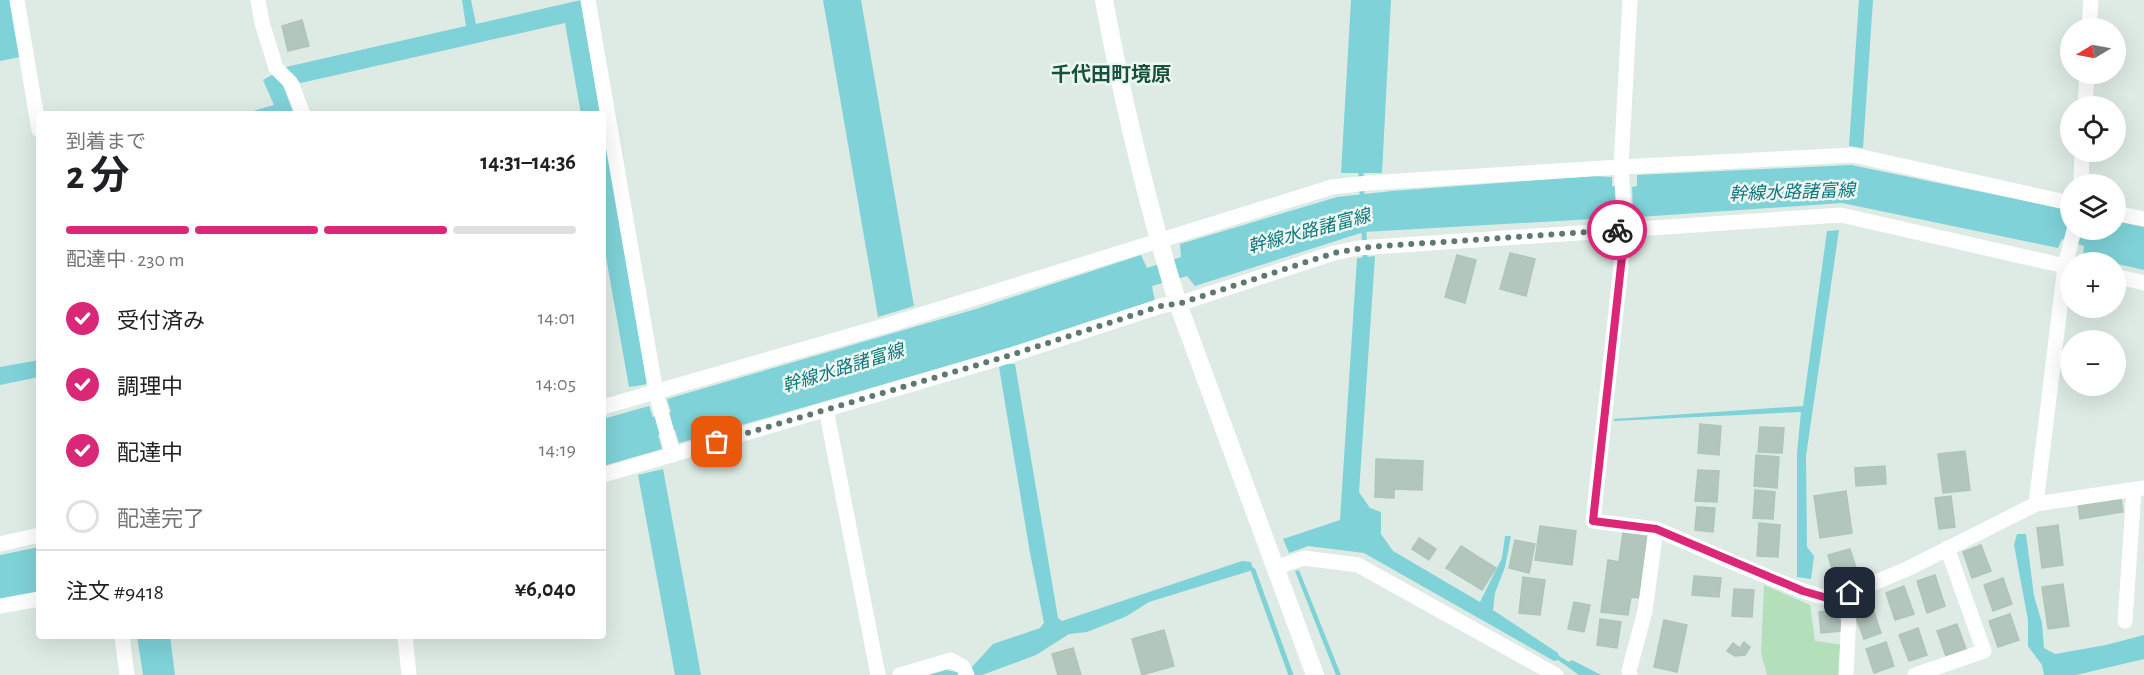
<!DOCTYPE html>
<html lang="ja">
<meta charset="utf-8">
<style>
body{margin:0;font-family:"Alegreya Sans","Noto Sans JP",sans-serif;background:#f6f6f6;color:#202124;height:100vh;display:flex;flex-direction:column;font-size:22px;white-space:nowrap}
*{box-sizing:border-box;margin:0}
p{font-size:20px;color:#757577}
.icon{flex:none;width:33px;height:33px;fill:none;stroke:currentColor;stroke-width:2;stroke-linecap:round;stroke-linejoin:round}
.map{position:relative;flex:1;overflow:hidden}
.panel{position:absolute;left:36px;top:111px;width:570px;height:528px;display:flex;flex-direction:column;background:#fff;border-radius:6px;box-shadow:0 6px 24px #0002}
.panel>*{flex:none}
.needle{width:39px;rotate:260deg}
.buttons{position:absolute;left:2060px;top:18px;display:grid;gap:12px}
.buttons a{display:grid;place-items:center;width:66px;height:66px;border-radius:50%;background:#fff;box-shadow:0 6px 24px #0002;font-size:30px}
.pin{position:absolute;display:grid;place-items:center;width:51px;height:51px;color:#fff;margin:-26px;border-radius:12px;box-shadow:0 3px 9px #0006}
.courier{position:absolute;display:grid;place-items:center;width:60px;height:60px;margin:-30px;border:4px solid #db2777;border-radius:50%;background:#fff;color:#222;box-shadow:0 2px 8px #0007}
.summary em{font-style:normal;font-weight:700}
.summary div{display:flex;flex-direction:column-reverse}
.summary{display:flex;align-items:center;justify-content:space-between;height:102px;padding:0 30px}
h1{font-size:39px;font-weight:700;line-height:45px}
.bar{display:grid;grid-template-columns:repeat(4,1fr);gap:9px 6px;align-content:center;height:72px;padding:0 30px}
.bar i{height:8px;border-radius:4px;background:#e0e0e0}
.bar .selected{background:#db2777}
.bar p{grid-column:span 4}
.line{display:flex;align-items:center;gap:15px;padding:0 30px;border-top:2px solid #e0e0e0}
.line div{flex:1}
ol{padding:0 30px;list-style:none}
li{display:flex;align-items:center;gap:18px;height:66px}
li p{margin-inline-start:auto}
li .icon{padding:6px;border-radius:50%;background:#db2777;color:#fff;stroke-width:4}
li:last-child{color:#757577}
li i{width:33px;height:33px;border:3px solid #e0e0e0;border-radius:50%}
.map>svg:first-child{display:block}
</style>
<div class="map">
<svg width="2144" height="675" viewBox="0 0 2144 675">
<rect width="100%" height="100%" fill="#ddebe4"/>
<path fill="#b3e0bb" d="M 1764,585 L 1810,605 L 1815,641 L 1844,645 L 1847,675 L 1767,675 L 1761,653 Z"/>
<path fill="#7ed2d8" d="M 0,0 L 10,0 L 20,57 L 0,61 Z
M 462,0 L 471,0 L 476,24 L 581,0 L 600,114 L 581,114 L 565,23 L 301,83 L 294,78 L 282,83 L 294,114 L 243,114 L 274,105 L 263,80 L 286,67 L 466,26 Z
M 823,0 L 861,0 L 914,306 L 878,317 Z
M 1351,0 L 1391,0 L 1382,173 L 1341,173 Z
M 1859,0 L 1873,0 L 1863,148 L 1849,146 Z
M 603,129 L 648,384 L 629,387 L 603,240 Z
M 1851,165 L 2064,209 L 2064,219 L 2070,221 L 2070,230 L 2115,230 L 2115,221 L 2144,227 L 2144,270 L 2083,256 L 2084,246 L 2062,239 L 2058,248 L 1842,203 L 1639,217 L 1639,210 L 1633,211 L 1632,187 L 1637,186 L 1637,175 Z
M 1593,176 L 1612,177 L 1612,186 L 1616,186 L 1616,208 L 1610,208 L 1610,218 L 1364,232 L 1195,286 L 1187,276 L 1152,286 L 1155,302 L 1003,350 L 679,443 L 675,430 L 658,435 L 662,449 L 603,466 L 603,419 L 649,406 L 653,417 L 671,412 L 667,399 L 976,309 L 1141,255 L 1147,268 L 1181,257 L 1180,244 L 1337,197 L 1392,191 Z
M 1839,230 L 1806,456 L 1807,547 L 1814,556 L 1811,579 L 1797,577 L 1797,453 L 1801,412 L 1614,421 L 1614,419 L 1803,406 L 1827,231 Z
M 1375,256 L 1359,492 L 1370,508 L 1381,512 L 1381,534 L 1393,551 L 1480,602 L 1502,558 L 1505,536 L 1511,536 L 1505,567 L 1495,593 L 1493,610 L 1558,653 L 1559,656 L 1569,662 L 1572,660 L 1601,675 L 1579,675 L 1558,660 L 1554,661 L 1364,553 L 1308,546 L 1289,553 L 1283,539 L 1340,520 L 1357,258 Z
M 39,360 L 39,377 L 0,385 L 0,367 Z
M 1007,364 L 1015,364 L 1058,618 L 1062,621 L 1242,561 L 1251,562 L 1253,570 L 1149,602 L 1125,617 L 1087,632 L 1069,634 L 1036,655 L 982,675 L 929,675 L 946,670 L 957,672 L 971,668 L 993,644 L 1040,628 L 1044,623 L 1030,553 L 999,367 Z
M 663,469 L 701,675 L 675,675 L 638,475 Z
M 2017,534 L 2026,534 L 2034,596 L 2042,623 L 2044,648 L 2055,654 L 2106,645 L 2144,635 L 2144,659 L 2076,675 L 2044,675 L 2042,665 L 2028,646 L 2028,620 L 2014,545 Z
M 39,547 L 39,592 L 0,599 L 0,555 Z
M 1299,570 L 1341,675 L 1336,675 L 1295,571 Z
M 137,636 L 170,636 L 175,675 L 143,675 Z"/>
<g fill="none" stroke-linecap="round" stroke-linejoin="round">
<path stroke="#7ed2d8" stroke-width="5" d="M 1361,173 L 1362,193
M 1364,232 L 1365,257
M 1253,570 L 1291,675"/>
</g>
<path fill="#b2c6bc" stroke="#afc5ba" stroke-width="1.5" d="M 302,20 L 309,46 L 288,51 L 282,26 Z
M 1510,253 L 1535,259 L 1526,296 L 1500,289 Z
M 1457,255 L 1476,260 L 1465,303 L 1445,297 Z
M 1700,424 L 1721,426 L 1719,455 L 1698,453 Z
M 1760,427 L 1784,428 L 1782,453 L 1758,452 Z
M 1965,451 L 1970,490 L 1943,493 L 1938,454 Z
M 1756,455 L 1779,457 L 1777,488 L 1754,486 Z
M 1376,459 L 1423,461 L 1422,490 L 1394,489 L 1394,498 L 1375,497 Z
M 1885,466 L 1886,484 L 1856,486 L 1855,468 Z
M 1698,470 L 1719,471 L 1717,502 L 1695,501 Z
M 1755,490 L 1775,492 L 1773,519 L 1753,518 Z
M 1846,491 L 1852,533 L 1820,538 L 1814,496 Z
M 1951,496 L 1955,527 L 1939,529 L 1935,498 Z
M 2121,498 L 2123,512 L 2080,519 L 2078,504 Z
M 1697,507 L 1715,508 L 1713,532 L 1695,530 Z
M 1759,523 L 1780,525 L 1778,557 L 1757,556 Z
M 2058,525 L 2063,565 L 2042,568 L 2037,528 Z
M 1540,526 L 1576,531 L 1572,565 L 1535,560 Z
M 1623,532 L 1647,535 L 1639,598 L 1631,597 L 1628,615 L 1601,612 L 1608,560 L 1619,562 Z
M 1419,538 L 1436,549 L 1429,560 L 1412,549 Z
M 1515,540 L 1535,544 L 1529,573 L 1509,568 Z
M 1981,545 L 1991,571 L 1972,578 L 1963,552 Z
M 1461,546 L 1496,568 L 1482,590 L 1446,568 Z
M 1850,549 L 1859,577 L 1836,583 L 1828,555 Z
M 1935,575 L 1945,606 L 1927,613 L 1917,581 Z
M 1694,576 L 1721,578 L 1719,597 L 1692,595 Z
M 1523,577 L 1545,580 L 1540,615 L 1519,613 Z
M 2003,578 L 2012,604 L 1993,611 L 1984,585 Z
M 2063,584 L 2069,626 L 2048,629 L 2042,587 Z
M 1904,586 L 1914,614 L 1895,620 L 1886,593 Z
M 1734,589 L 1754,590 L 1752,617 L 1732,616 Z
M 1574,602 L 1590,605 L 1584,632 L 1568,629 Z
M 1873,609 L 1881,633 L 1864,639 L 1855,615 Z
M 1839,610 L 1841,631 L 1821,633 L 1819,612 Z
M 2010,614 L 2019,640 L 1998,647 L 1989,621 Z
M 1600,619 L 1621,622 L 1617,648 L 1597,645 Z
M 1664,620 L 1687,625 L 1677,672 L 1654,667 Z
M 1957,624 L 1966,649 L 1946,656 L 1937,631 Z
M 1918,628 L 1927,655 L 1909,661 L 1899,635 Z
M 1164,630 L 1174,666 L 1142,675 L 1132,639 Z
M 1744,642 L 1750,647 L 1745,655 L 1735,656 L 1727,651 L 1733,643 L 1740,648 Z
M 1886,642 L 1894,666 L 1874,673 L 1866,649 Z
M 1073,648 L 1081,675 L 1058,675 L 1052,654 Z"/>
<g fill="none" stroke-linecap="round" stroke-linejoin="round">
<path stroke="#fff" stroke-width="15" d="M 17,0 L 39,130
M 258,0 L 262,23 L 276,68 L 291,83 L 303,114
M 588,0 L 656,393 L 673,455
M 1630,0 L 1621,167 L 1625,229 L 1593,521 L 1656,529 L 1732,562 L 1803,591 L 1827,598 L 1850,593 L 1907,569 L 2036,504 L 2144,488
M 2089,28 L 2091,0
M 2085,106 L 2087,74
M 2081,184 L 2082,152
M 2115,213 L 2144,219
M 2115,276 L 2144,283
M 603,407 L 891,324 L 1332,187 L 1368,183 L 1621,167 L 1853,155 L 2070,203
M 826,409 L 878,675
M 603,475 L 1011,355 L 1164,305 L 1178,304 L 1334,253 L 1358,248 L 1841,215 L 2065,266 L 2074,230
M 2036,504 L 2065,266 L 2070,267
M 0,544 L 39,535
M 1275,568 L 1304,558 L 1358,565 L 1556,675
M 0,606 L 39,599
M 2125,621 L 2134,490
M 122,636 L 127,675
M 405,636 L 409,675
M 900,675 L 951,660 L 963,667 L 967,675
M 1630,675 L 1629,671 L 1645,611 L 1656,529
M 1846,675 L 1850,593
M 1915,675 L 1984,651 L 1947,548"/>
<path stroke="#fff" stroke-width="18" d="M 1104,0 C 1123,102 1147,204 1178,304 L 1315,675"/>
</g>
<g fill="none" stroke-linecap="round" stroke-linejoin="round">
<path stroke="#607970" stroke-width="6" stroke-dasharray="0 10.8" d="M 717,442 L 1011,355 L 1164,305 L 1178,304 L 1334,253 L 1369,247 L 1617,230"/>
<path stroke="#db2777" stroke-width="8" d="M 1617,230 L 1625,229 L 1593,521 L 1656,529 L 1803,591 L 1827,598 L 1850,593"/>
</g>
<g text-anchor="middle" stroke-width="5" stroke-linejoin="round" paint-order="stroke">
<g font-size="18" font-style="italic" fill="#11777f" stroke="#eef8f2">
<text transform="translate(1792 192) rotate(-2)" y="6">幹線水路諸富線</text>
<text transform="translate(1309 231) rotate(-15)" y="6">幹線水路諸富線</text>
<text transform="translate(843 368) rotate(-17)" y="6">幹線水路諸富線</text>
</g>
<g font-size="20" font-weight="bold" fill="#17503d" stroke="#eef8f2">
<text x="1111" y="81">千代田町境原</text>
</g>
</g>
</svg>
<div class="buttons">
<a><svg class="needle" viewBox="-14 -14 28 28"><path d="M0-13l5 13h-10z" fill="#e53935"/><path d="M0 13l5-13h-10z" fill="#757577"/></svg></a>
<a><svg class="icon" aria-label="locate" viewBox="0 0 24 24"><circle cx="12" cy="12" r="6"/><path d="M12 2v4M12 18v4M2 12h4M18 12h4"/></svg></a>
<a><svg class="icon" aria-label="layers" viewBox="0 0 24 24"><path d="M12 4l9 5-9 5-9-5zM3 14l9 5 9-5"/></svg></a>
<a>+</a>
<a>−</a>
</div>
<div class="pin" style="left:717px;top:442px;background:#ea580c"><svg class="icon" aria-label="bag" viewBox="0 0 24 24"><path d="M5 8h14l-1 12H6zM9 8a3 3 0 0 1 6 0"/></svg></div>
<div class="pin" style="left:1850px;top:593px;background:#1f2937"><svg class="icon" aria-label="home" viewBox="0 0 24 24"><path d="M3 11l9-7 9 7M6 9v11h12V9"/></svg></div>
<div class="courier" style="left:1617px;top:230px"><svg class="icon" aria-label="bike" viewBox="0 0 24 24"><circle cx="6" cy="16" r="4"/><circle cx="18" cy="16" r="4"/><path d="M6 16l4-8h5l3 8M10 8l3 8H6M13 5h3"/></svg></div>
<section class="panel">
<div class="summary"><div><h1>2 分</h1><p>到着まで</p></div><em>14:31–14:36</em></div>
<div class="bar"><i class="selected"></i><i class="selected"></i><i class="selected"></i><i></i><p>配達中 · 230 m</p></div>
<ol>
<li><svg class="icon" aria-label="check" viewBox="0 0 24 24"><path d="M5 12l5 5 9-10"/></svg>受付済み<p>14:01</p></li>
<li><svg class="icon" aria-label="check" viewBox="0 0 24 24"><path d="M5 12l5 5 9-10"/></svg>調理中<p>14:05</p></li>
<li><svg class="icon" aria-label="check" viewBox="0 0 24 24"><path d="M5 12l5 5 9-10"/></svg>配達中<p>14:19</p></li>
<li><i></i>配達完了</li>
</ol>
<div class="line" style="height:78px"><div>注文 #9418</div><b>¥6,040</b></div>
</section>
</div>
